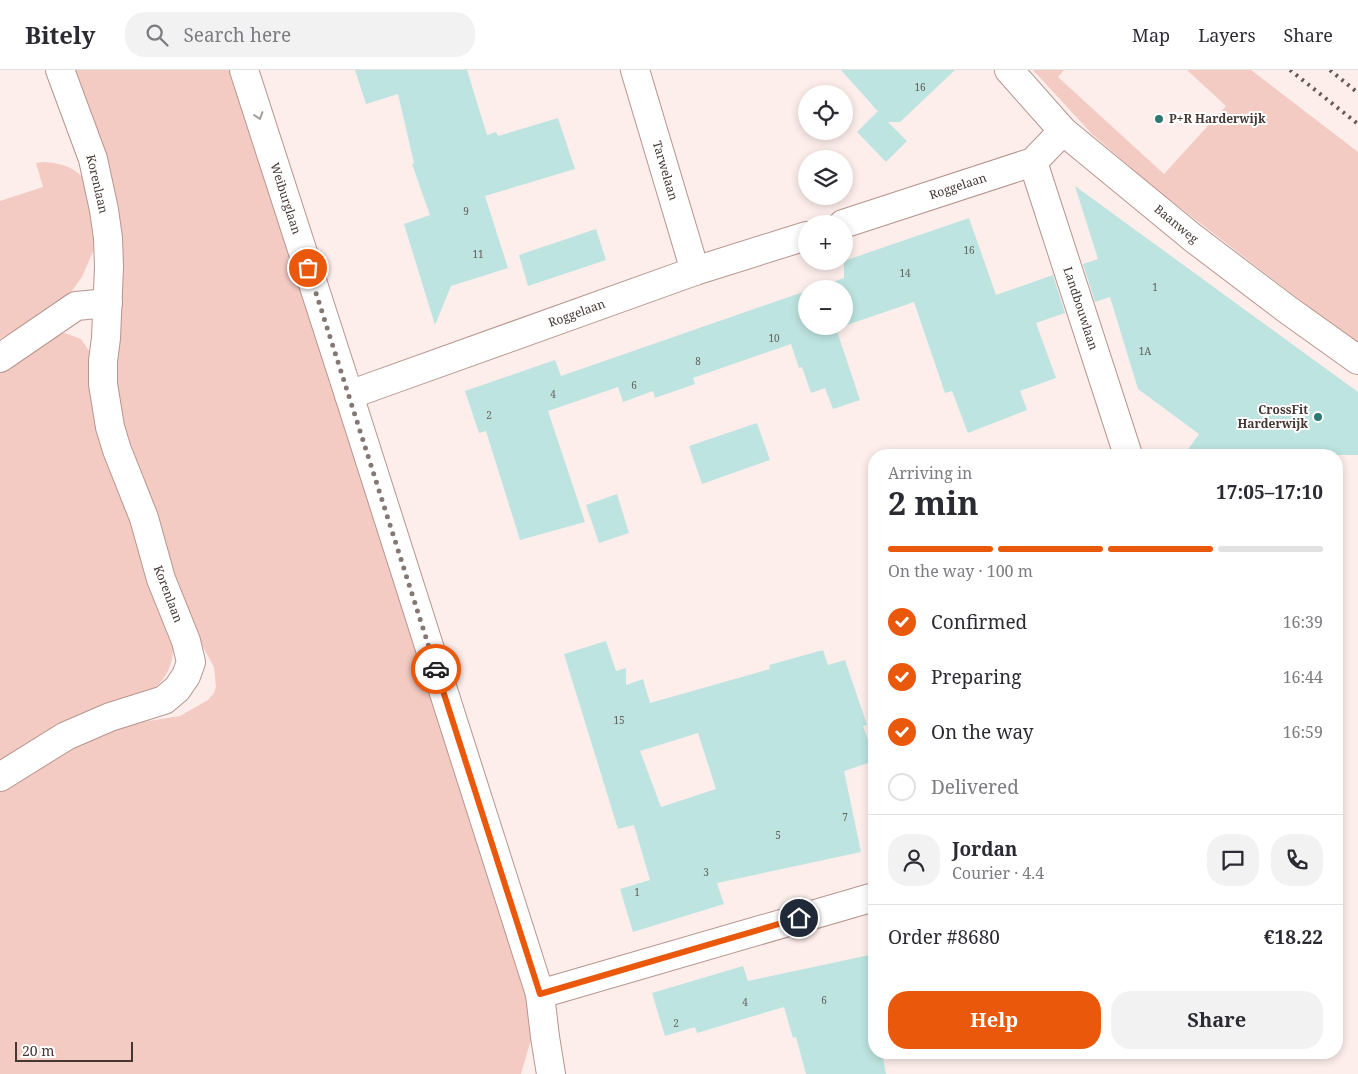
<!DOCTYPE html>
<meta charset="utf-8">
<style>
body{margin:0;font-family:"Noto Serif",serif;background:#f2f2f3;color:#2b2b33;height:100vh;display:flex;flex-direction:column;font-size:19px;white-space:nowrap}
*{box-sizing:border-box;margin:0}
p{font-size:16px;color:#7c7c81}
.icon{flex:none;width:28px;height:28px;fill:none;stroke:currentColor;stroke-width:2;stroke-linecap:round;stroke-linejoin:round}
.map{position:relative;flex:1;overflow:hidden}
.drawer{position:absolute;left:868px;top:379px;width:475px;height:610px;display:flex;flex-direction:column;background:#fff;border-radius:20px;box-shadow:0 2px 8px #0003}
.drawer>*{flex:none}
.buttons{position:absolute;left:798px;top:15px;display:grid;gap:10px}
.buttons a{display:grid;place-items:center;width:55px;height:55px;border-radius:50%;background:#fff;box-shadow:0 2px 8px #0003;font-size:25px}
.scale{position:absolute;left:15px;bottom:12px;width:118px;box-sizing:border-box;padding-left:5px;border:2px solid #443733;border-top:0;font-size:14px;line-height:18px;white-space:nowrap;color:#443733;-webkit-text-stroke:4px #fff;paint-order:stroke}
.pin{position:absolute;display:grid;place-items:center;width:42px;height:42px;color:#fff;margin:-21px;border:2px solid #fff;border-radius:50%;box-shadow:0 1px 5px #0007}
.courier{position:absolute;display:grid;place-items:center;width:50px;height:50px;margin:-25px;border:4px solid #ea580c;border-radius:50%;background:#fff;color:#222;box-shadow:0 1px 6px #0007}
.head em{font-style:normal;font-weight:700}
.head div{display:flex;flex-direction:column-reverse}
.head{display:flex;align-items:center;justify-content:space-between;height:85px;padding:0 20px}
h1{font-size:32px;font-weight:700;line-height:38px}
.bar{display:grid;grid-template-columns:repeat(4,1fr);gap:8px 5px;align-content:center;height:60px;padding:0 20px}
.bar i{height:6px;border-radius:4px;background:#e1e1e2}
.bar .on{background:#ea580c}
.bar p{grid-column:span 4}
.line{display:flex;align-items:center;gap:12px;padding:0 20px;border-top:1px solid #e1e1e2}
.line div{flex:1}
.round{display:grid;place-items:center;flex:none;width:52px;height:52px;border-radius:20px;background:#f2f2f3}
ol{padding:0 20px;list-style:none}
li{display:flex;align-items:center;gap:15px;height:55px}
li p{margin-inline-start:auto}
li .icon{padding:5px;border-radius:50%;background:#ea580c;color:#fff;stroke-width:4}
li:last-child{color:#7c7c81}
li i{width:28px;height:28px;border:2px solid #e1e1e2;border-radius:50%}
.action{display:flex;gap:10px;margin-top:auto;padding:10px 20px}
.action a{flex:1;height:58px;border-radius:20px;background:#ea580c;color:#fff;font-size:20px;font-weight:700;line-height:58px;text-align:center}
.action a+a{background:#f2f2f3;color:#2b2b33}
header{display:flex;align-items:center;gap:30px;box-sizing:border-box;height:70px;padding:0 25px;background:#fff;border-bottom:1px solid #e1e1e2}
header strong{font-size:24px}
nav{display:flex;gap:28px;margin-inline-start:auto;font-size:18px}
.search{width:350px;height:45px;background:#f2f2f3;display:flex;align-items:center;gap:12px;box-sizing:border-box;padding:0 18px;border-radius:20px;color:#7c7c81;font-size:19px}
.map>svg:first-child{display:block}
</style>
<header>
<strong>Bitely</strong>
<div class="search"><svg class="icon" aria-label="search" viewBox="0 0 24 24"><circle cx="10" cy="10" r="6"/><path d="M15 15l6 6"/></svg>Search here</div>
<nav><a>Map</a><a>Layers</a><a>Share</a></nav>
</header>
<div class="map">
<svg width="1358" height="1004" viewBox="0 0 1358 1004">
<rect width="100%" height="100%" fill="#fdeeeb"/>
<path fill="#f3cbc2" d="M 72,0 L 232,0 L 407,540 L 528,932 L 532,966 L 521,1004 L 0,1004 L 0,722 L 38,700 L 77,673 L 123,655 L 180,646 L 208,630 L 214,623 L 216,617 L 214,597 L 197,566 L 182,533 L 121,356 Z
M 1033,0 L 1064,0 L 1058,7 L 1164,104 L 1226,36 L 1187,0 L 1251,0 L 1358,82 L 1358,275 L 1152,116 L 1092,64 Z
M 45,92 C 63,94 76,97 87,113 L 95,177 L 82,207 L 71,222 L 57,235 L 0,269 L 0,131 L 43,117 L 36,93 Z
M 65,263 L 81,269 L 89,281 L 91,304 L 121,419 L 173,572 C 174,595 166,611 147,624 L 0,696 L 0,300 L 56,265 Z"/>
<path fill="#bde4e1" fill-rule="evenodd" d="M 355,0 L 467,0 L 487,65 L 496,62 L 498,66 L 558,48 L 575,99 L 485,126 L 508,198 L 451,216 L 435,255 L 404,154 L 430,145 L 412,94 L 414,93 L 398,24 L 366,34 Z
M 841,0 L 955,0 L 900,52 L 888,52 L 907,71 L 886,92 L 857,62 L 878,41 L 883,47 Z
M 1075,116 L 1358,322 L 1358,385 L 1184,385 L 1199,364 L 1138,319 L 1110,227 L 1095,232 L 1083,194 L 1098,189 Z
M 969,148 L 996,225 L 1053,205 L 1065,243 L 1036,253 L 1056,308 L 1020,321 L 1027,340 L 968,363 L 952,321 L 945,323 L 914,232 L 844,256 L 844,219 L 814,219 L 844,208 L 844,191 Z
M 596,159 L 606,190 L 528,216 L 519,185 Z
M 806,221 L 806,256 L 842,256 L 836,258 L 860,330 L 833,339 L 825,318 L 811,323 L 802,297 L 799,298 L 791,274 L 693,308 L 695,314 L 655,328 L 653,321 L 623,332 L 618,317 L 548,341 L 585,452 L 520,470 L 486,361 L 479,363 L 465,321 L 555,290 L 561,306 Z
M 757,353 L 770,390 L 702,414 L 689,376 Z
M 617,424 L 629,463 L 599,473 L 586,435 Z
M 606,571 L 616,601 L 626,598 L 626,615 L 643,609 L 650,633 L 770,599 L 769,595 L 823,580 L 828,595 L 845,590 L 867,655 L 863,656 L 874,686 L 874,691 L 844,701 L 861,782 L 717,813 L 724,834 L 633,862 L 620,819 L 650,810 L 634,755 L 618,759 L 564,584 ZM 698,663 L 716,719 L 661,737 L 640,681 Z
M 874,884 L 874,982 L 882,982 L 886,1004 L 806,1004 L 796,967 L 793,968 L 784,937 L 697,963 L 695,957 L 665,966 L 652,923 L 743,896 L 748,911 Z"/>
<g fill="none" stroke-linecap="round" stroke-linejoin="round">
<g stroke="#b6958e" stroke-width="30">
<g id="street">
<path id="s1" d="M 244,0 L 349,325 L 540,924 L 545,967 L 551,1004"/>
<path id="s2" d="M 635,0 L 695,201"/>
<path id="s3" d="M 1009,0 L 1063,61 L 1193,168 L 1288,240 L 1358,290"/>
<path id="s4" d="M 1033,92 L 1128,385"/>
<path id="s5" d="M 843,154 L 1033,92 L 1063,61"/>
<path d="M 0,288 L 76,236 L 108,233"/>
<path id="s6" d="M 349,325 L 695,201 L 806,166"/>
<path d="M 0,707 L 66,666 L 110,647 L 164,630 L 177,619 L 186,606 L 191,592 L 186,571 L 161,509 L 144,448 L 117,380 L 110,357 L 103,314 L 103,291 L 106,268 L 109,197 L 108,168 L 104,140 L 93,89 L 60,0"/>
<path d="M 540,924 L 874,827"/>
</g>
</g>
<use href="#street" stroke="#fff" stroke-width="28"/>
<path stroke="#655854" stroke-width="4" stroke-dasharray="2.5 5" stroke-linecap="butt" d="M 1290,0 L 1358,54
M 1330,0 L 1358,23"/>
</g>
<defs><path id="oneway-chevron" d="M-2-3.5L2.5 0L-2 3.5" fill="none" stroke-width="1.6" stroke-linecap="round" stroke-linejoin="round" transform="scale(1.25)"/></defs>
<use stroke="#a29b99" href="#oneway-chevron" transform="translate(259 46) rotate(72)"/>
<g fill="none" stroke-linecap="round" stroke-linejoin="round">
<path stroke="#857773" stroke-width="5" stroke-dasharray="0 9" d="M 308,198 L 436,599"/>
<path stroke="#ea580c" stroke-width="6" d="M 436,599 L 540,924 L 799,848"/>
</g>
<g fill="#2e7773" stroke="#fff" stroke-width="2">
<circle cx="1159" cy="49" r="5"/>
<circle cx="1318" cy="347" r="5"/>
</g>
<g text-anchor="middle" stroke-width="4" stroke-linejoin="round" paint-order="stroke">
<g font-size="10" fill="#62625e">
<text x="920" y="21">16</text>
<text x="466" y="145">9</text>
<text x="969" y="184">16</text>
<text x="478" y="188">11</text>
<text x="905" y="207">14</text>
<text x="1155" y="221">1</text>
<text x="774" y="272">10</text>
<text x="1145" y="285">1A</text>
<text x="698" y="295">8</text>
<text x="634" y="319">6</text>
<text x="553" y="328">4</text>
<text x="489" y="349">2</text>
<text x="619" y="654">15</text>
<text x="845" y="751">7</text>
<text x="778" y="769">5</text>
<text x="706" y="806">3</text>
<text x="637" y="826">1</text>
<text x="824" y="934">6</text>
<text x="745" y="936">4</text>
<text x="676" y="957">2</text>
</g>
<g font-size="12" font-weight="bold" fill="#443733" stroke="#fff" text-anchor="start">
<text x="1169" y="53">P+R Harderwijk</text>
<text x="1308" y="344" text-anchor="end">CrossFit<tspan x="1308" dy="14">Harderwijk</tspan></text>
</g>
<g font-size="12" fill="#443733" stroke="#fff">
<text dy="4" stroke="none"><textPath href="#s2" startOffset="105">Tarwelaan</textPath></text>
<text transform="translate(97 114) rotate(77)" y="4">Korenlaan</text>
<text dy="4" stroke="none"><textPath href="#s5" startOffset="121">Roggelaan</textPath></text>
<text dy="4" stroke="none"><textPath href="#s1" startOffset="135">Weiburglaan</textPath></text>
<text dy="4" stroke="none"><textPath href="#s3" startOffset="228">Baanweg</textPath></text>
<text dy="4" stroke="none"><textPath href="#s4" startOffset="154">Landbouwlaan</textPath></text>
<text dy="4" stroke="none"><textPath href="#s6" startOffset="242">Roggelaan</textPath></text>
<text transform="translate(168 524) rotate(69)" y="4">Korenlaan</text>
</g>
</g>
</svg>
<div class="buttons">
<a><svg class="icon" aria-label="locate" viewBox="0 0 24 24"><circle cx="12" cy="12" r="6"/><path d="M12 2v4M12 18v4M2 12h4M18 12h4"/></svg></a>
<a><svg class="icon" aria-label="layers" viewBox="0 0 24 24"><path d="M12 4l9 5-9 5-9-5zM3 14l9 5 9-5"/></svg></a>
<a>+</a>
<a>−</a>
</div>
<div class="scale">20 m</div>
<div class="pin" style="left:308px;top:198px;background:#ea580c"><svg class="icon" aria-label="bag" viewBox="0 0 24 24"><path d="M5 8h14l-1 12H6zM9 8a3 3 0 0 1 6 0"/></svg></div>
<div class="pin" style="left:799px;top:848px;background:#1f2937"><svg class="icon" aria-label="home" viewBox="0 0 24 24"><path d="M3 11l9-7 9 7M6 9v11h12V9"/></svg></div>
<div class="courier" style="left:436px;top:599px"><svg class="icon" aria-label="car" viewBox="0 0 24 24"><path d="M5 17H2v-5l4-1 3-4h7l3 4 3 1v5h-3M9 17h6M6 11h13"/><circle cx="7" cy="17" r="2"/><circle cx="17" cy="17" r="2"/></svg></div>
<section class="drawer">
<div class="head"><div><h1>2 min</h1><p>Arriving in</p></div><em>17:05–17:10</em></div>
<div class="bar"><i class="on"></i><i class="on"></i><i class="on"></i><i></i><p>On the way · 100 m</p></div>
<ol>
<li><svg class="icon" aria-label="check" viewBox="0 0 24 24"><path d="M5 12l5 5 9-10"/></svg>Confirmed<p>16:39</p></li>
<li><svg class="icon" aria-label="check" viewBox="0 0 24 24"><path d="M5 12l5 5 9-10"/></svg>Preparing<p>16:44</p></li>
<li><svg class="icon" aria-label="check" viewBox="0 0 24 24"><path d="M5 12l5 5 9-10"/></svg>On the way<p>16:59</p></li>
<li><i></i>Delivered</li>
</ol>
<div class="line" style="height:90px"><a class="round"><svg class="icon" aria-label="person" viewBox="0 0 24 24"><circle cx="12" cy="8" r="4"/><path d="M4 21q1-7 8-7t8 7"/></svg></a><div><b>Jordan</b><p>Courier · 4.4</p></div><a class="round"><svg class="icon" aria-label="chat" viewBox="0 0 24 24"><path d="M4 5h16v11H9l-5 4z"/></svg></a><a class="round"><svg class="icon" aria-label="phone" viewBox="0 0 24 24"><path d="M5 4h4l2 5-3 2q2 4 5 5l2-3 5 2v4C11 20 4 13 5 4z"/></svg></a></div>
<div class="line" style="height:65px"><div>Order #8680</div><b>€18.22</b></div>
<div class="action"><a>Help</a><a>Share</a></div>
</section>
</div>
